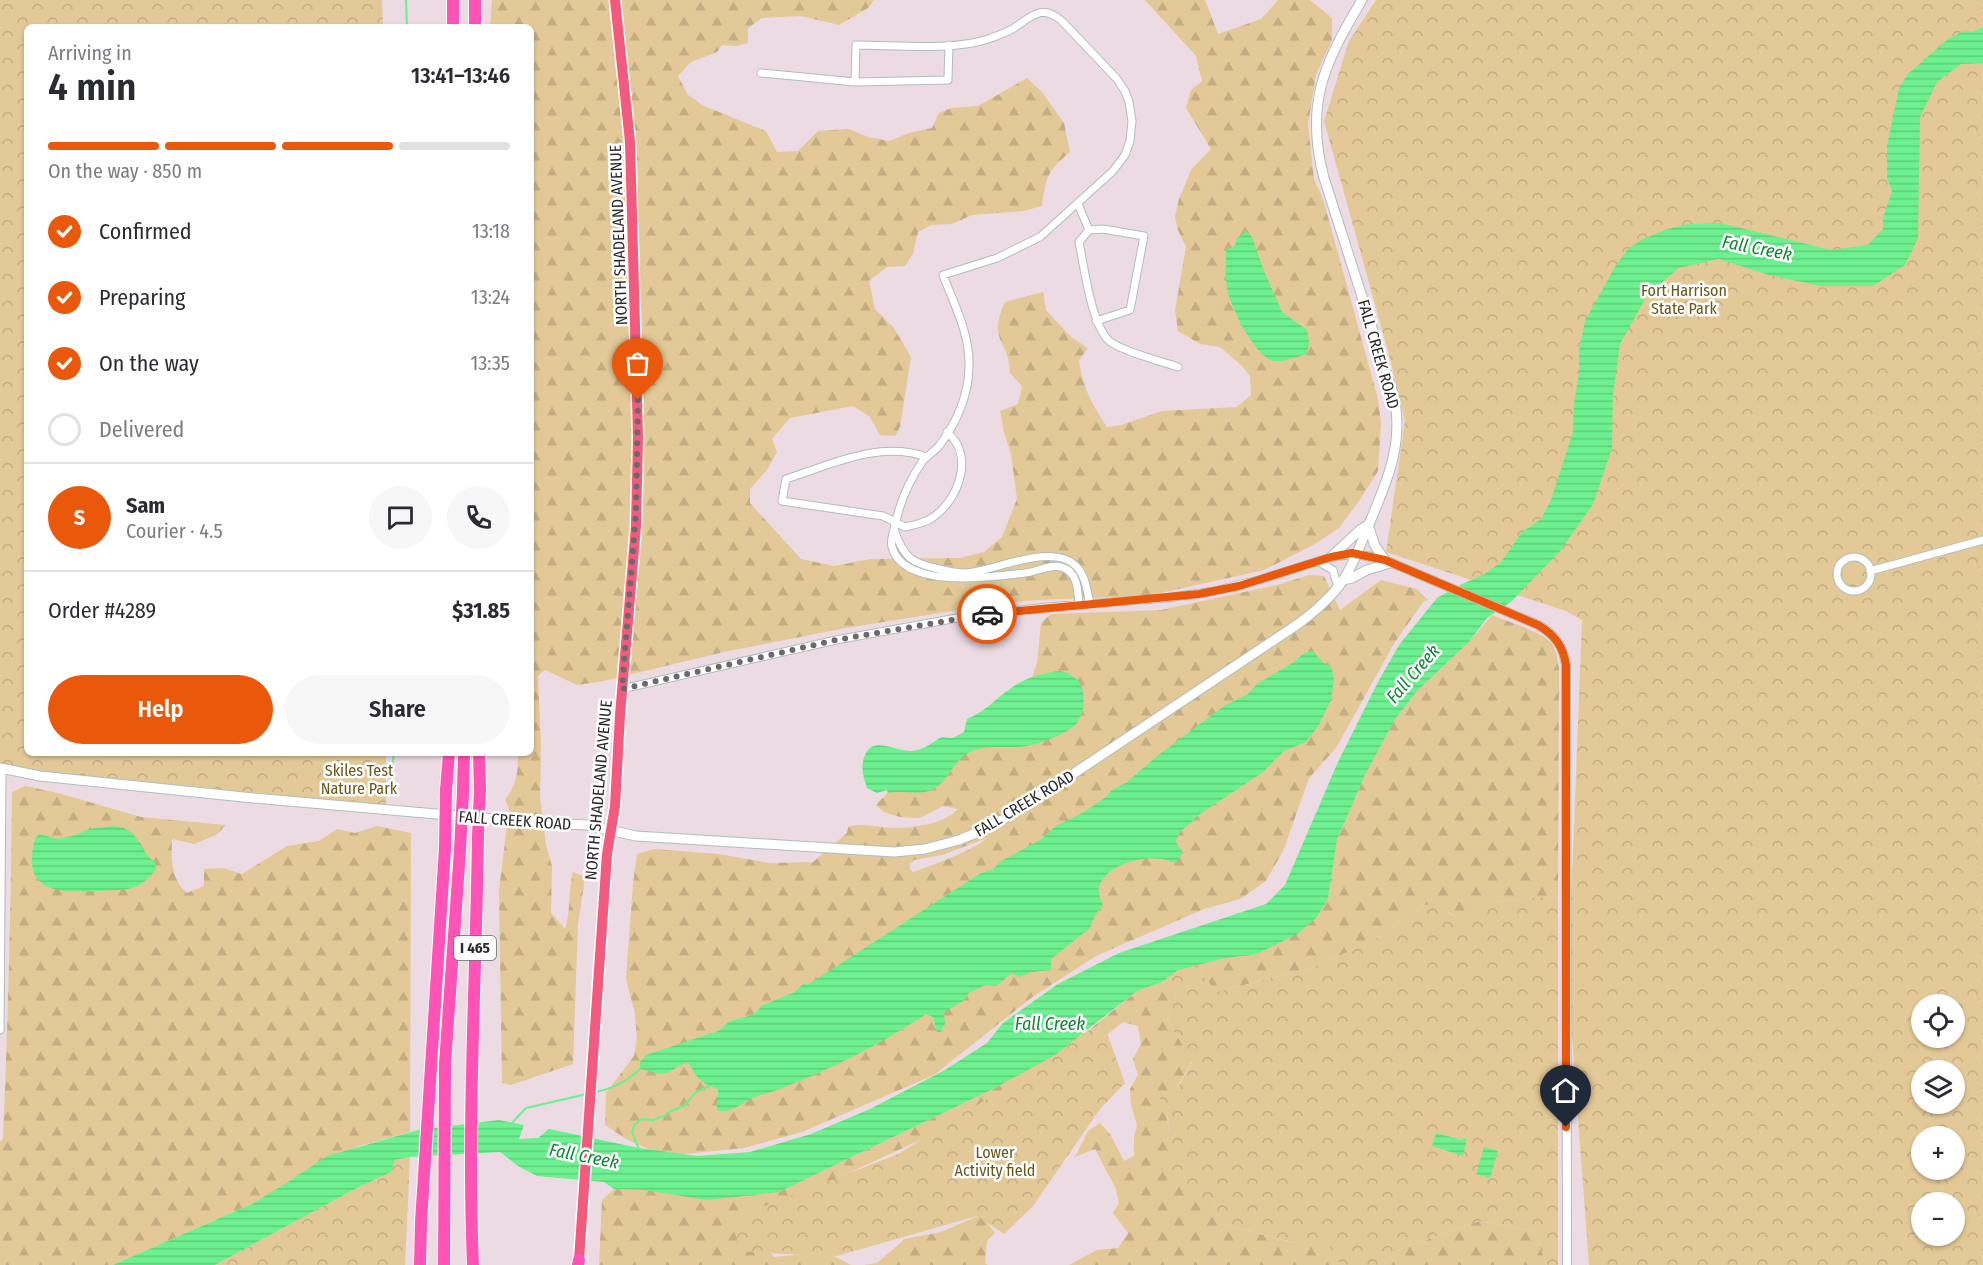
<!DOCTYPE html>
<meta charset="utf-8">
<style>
body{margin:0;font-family:"Fira Sans Condensed",sans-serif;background:#f7f7f7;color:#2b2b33;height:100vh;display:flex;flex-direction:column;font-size:22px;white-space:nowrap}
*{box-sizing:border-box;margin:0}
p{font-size:20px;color:#7c7c81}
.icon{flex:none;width:33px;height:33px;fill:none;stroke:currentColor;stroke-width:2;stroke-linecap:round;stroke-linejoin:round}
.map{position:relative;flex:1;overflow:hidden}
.drawer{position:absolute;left:24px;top:24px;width:510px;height:732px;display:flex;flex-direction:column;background:#fff;border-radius:9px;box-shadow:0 2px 4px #0004}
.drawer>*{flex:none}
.buttons{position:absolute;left:1911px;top:994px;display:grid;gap:12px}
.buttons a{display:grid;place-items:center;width:54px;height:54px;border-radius:50%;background:#fff;box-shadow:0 2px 4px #0004;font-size:30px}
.pin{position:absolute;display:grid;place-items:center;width:51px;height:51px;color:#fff;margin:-62px -26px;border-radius:50% 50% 50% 0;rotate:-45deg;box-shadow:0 0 6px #0007}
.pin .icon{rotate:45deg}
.courier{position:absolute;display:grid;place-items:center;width:60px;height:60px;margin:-30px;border:4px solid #ea580c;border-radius:50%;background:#fff;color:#222;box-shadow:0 2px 8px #0007}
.overview em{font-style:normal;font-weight:600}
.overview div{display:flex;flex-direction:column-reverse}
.overview{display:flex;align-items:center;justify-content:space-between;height:102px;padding:0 24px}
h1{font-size:39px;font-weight:600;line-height:45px}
.bar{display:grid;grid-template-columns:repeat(4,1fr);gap:9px 6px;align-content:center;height:72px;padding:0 24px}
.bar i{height:8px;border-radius:4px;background:#e1e1e2}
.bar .selected{background:#ea580c}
.bar p{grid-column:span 4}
.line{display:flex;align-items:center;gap:15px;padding:0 24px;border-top:2px solid #e1e1e2}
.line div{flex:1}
.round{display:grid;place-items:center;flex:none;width:63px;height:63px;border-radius:32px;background:#f7f7f7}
ol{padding:0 24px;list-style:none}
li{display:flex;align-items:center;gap:18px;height:66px}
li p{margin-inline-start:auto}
li .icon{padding:6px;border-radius:50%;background:#ea580c;color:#fff;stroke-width:4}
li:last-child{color:#7c7c81}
li i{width:33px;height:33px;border:3px solid #e1e1e2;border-radius:50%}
.cta{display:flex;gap:12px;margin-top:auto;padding:12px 24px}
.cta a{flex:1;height:69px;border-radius:36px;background:#ea580c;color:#fff;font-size:24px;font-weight:600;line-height:69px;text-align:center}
.cta a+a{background:#f7f7f7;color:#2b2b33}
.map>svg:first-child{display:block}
</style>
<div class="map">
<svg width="1983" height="1265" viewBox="0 0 1983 1265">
<defs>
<pattern id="forest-firs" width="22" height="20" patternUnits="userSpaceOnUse" patternTransform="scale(1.5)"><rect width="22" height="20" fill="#e3c997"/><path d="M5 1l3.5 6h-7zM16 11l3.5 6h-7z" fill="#c3ad82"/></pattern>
<pattern id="park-crowns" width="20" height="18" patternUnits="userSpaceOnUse" patternTransform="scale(1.5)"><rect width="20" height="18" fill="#e3c997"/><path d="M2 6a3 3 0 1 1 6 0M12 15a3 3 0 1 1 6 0" fill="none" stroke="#c3ad82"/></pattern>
<pattern id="water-rules" width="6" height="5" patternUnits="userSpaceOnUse" patternTransform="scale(1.5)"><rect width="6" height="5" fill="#6df08f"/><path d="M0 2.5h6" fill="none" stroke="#5fce7c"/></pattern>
</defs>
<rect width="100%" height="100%" fill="#ecdbe2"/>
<path fill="url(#forest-firs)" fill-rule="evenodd" d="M 492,0 L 874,0 L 868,8 L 839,25 L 801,16 L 762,18 L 748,28 L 748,43 L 736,46 L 722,45 L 717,52 L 691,62 L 678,76 L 688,95 L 704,106 L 766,131 L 777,152 L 798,151 L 818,131 L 849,129 L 868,137 L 889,141 L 909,133 L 932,128 L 939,113 L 951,108 L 978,106 L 1027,78 L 1042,92 L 1064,123 L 1070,152 C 1047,172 1046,176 1042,206 L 1023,211 L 972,215 L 952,224 L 931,225 L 918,232 L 913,254 L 905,266 L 887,267 L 869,281 L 875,309 L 894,328 L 911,357 L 900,427 L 895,436 L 880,435 L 870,417 L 853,406 L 790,418 L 772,439 L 777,452 L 767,470 L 750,489 L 750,503 L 801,559 L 834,566 L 871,559 L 960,558 L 984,552 L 1002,537 L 1017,499 L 1011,454 L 1004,432 L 1000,411 L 1018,404 L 1022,386 L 1010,373 C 1009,339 987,342 1005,302 L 1043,292 L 1046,310 L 1071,337 L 1088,348 L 1079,360 C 1083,389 1091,402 1107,427 L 1121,425 L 1162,411 L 1237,407 L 1251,395 L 1250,376 L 1242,366 L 1220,347 L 1200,344 L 1178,331 L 1175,310 L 1186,247 L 1178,230 L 1175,217 L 1179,199 L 1191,170 L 1211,149 L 1186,108 L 1191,90 L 1202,81 L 1196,56 L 1145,0 L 1205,0 L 1218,34 L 1261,19 L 1278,0 L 1310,0 L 1332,18 L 1332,40 L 1316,75 L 1308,124 L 1314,179 L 1323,199 L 1378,399 L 1381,424 L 1378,471 L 1359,501 L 1339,528 L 1315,544 L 1264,570 L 1147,596 L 1037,600 L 1003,603 L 846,628 L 724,652 L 599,682 L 577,685 L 545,670 L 538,676 L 541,746 L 540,796 L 546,845 L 552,866 L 551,913 L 565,929 C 571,911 568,891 573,872 L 585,877 L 578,924 L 573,1064 L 511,1085 L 502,1083 L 499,891 L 509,808 L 505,800 C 517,784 518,773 518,753 L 531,753 L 531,27 L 490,27 Z
M 1309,575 L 1324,576 L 1340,610 L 1381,580 L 1417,589 L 1428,600 L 1424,601 L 1395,642 L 1336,748 L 1309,778 L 1284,849 L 1266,881 L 1240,899 L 1204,909 L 1096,956 L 1031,998 L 934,1075 L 802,1132 L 744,1148 L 664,1156 L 626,1139 L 605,1125 L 606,1093 L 634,1056 L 637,1038 L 635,1014 L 626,979 L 633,884 L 637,854 L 654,849 L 719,854 L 769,863 L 813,862 L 847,833 L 848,827 C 860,823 869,826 881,827 C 903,830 943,826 958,809 L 943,806 L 920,818 L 900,817 L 884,812 L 876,805 L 891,789 L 1022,707 L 1037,663 L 1041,623 L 1051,614 L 1161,610 L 1281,584 ZM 987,838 C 976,849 931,866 913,872 L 910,869 L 910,864 L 914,860 L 942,855 Z
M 1492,615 C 1506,621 1546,633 1553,645 C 1557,652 1557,660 1559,668 L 1558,896 L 1490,902 L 1465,918 L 1461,919 L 1442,909 L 1424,905 L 1371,942 L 1314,967 L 1217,992 L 1207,981 L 1198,964 L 1226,958 L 1328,899 L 1337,840 L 1365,775 L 1394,721 L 1417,691 L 1469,642 Z
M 25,786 L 58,793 L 141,817 L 226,825 L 216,835 L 194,844 L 172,839 C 171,859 171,880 187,893 L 204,886 L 204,869 L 224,868 L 242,874 L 287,846 L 319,841 L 337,829 L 355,833 L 377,826 L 411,833 L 410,1132 L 359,1146 L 252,1204 L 113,1265 L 0,1265 L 0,1142 L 3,1138 C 8,1023 11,907 12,792 Z
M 1162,982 L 1176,994 L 1168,1020 L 1192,1061 C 1184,1076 1170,1095 1168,1112 C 1165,1139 1179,1168 1186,1193 L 1213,1199 L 1220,1224 L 1295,1243 L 1328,1243 L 1341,1265 L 1069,1265 L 1097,1250 L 1118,1248 L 1128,1233 L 1113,1213 L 1119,1203 L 1116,1189 L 1095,1149 L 1075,1157 L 1088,1131 L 1100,1123 L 1110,1134 L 1124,1161 L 1134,1156 L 1134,1137 L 1137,1125 L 1131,1105 L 1130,1089 L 1138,1075 L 1133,1059 L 1141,1044 L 1138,1026 L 1123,1022 L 1099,1041 L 953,1125 L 805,1193 L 757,1236 L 774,1257 L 826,1252 L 851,1265 L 599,1265 L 602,1200 L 614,1189 L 779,1192 L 995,1088 L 1088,1031 L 1137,991 Z
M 978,1216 L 985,1220 L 995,1233 L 987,1241 L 985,1263 L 988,1265 L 865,1265 L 877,1263 L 905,1239 L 941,1232 Z
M 1479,1221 L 1534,1231 L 1547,1265 L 1384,1265 L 1398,1250 Z"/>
<path fill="url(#park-crowns)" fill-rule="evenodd" d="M 0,0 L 382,0 L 383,27 L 27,27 L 27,753 L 386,753 L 386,810 L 258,793 L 0,768 Z
M 1376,0 L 1983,0 L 1983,1265 L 1589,1265 L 1568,983 L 1582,620 L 1566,611 L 1386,552 L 1405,421 L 1388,351 L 1324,121 L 1349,41 ZM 1922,1005 L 1954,1005 L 1954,1038 L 1922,1038 ZM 1922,1071 L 1954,1071 L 1954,1104 L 1922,1104 ZM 1922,1137 L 1954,1137 L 1954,1170 L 1922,1170 ZM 1922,1203 L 1954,1203 L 1954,1236 L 1922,1236 Z
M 1558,896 L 1558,1265 L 1547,1265 L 1534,1231 L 1479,1221 L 1398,1250 L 1384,1265 L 1341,1265 L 1328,1244 L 1296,1243 L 1220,1224 L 1213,1199 L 1186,1194 L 1169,1169 L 1168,1110 L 1157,1095 L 1178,1087 L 1192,1062 L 1168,1020 L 1176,994 L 1162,982 L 1178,970 L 1198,964 L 1207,981 L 1217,992 L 1314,967 L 1371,942 L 1424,905 L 1438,904 C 1444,911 1456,919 1465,918 L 1472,905 L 1490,902 Z
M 1103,1022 L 1125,1083 L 1100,1109 L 1033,1206 L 1004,1234 L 977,1216 L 833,1257 L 739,1251 L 734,1218 L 898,1154 L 1032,1071 L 1067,1044 Z
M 410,1157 L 405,1265 L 215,1265 L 353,1190 L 391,1172 L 395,1160 Z"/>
<path fill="url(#water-rules)" d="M 1983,27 L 1983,63 L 1961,64 L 1937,82 L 1920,117 L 1918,238 L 1905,265 L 1873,286 L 1821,286 L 1769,275 L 1719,259 L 1679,268 L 1648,294 L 1620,344 L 1613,395 L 1612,448 L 1593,504 L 1561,550 L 1512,601 L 1487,618 L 1469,642 L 1417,691 L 1394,721 L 1365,775 L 1337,840 L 1328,899 L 1316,918 L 1297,934 L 1257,954 L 1226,958 L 1178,970 L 1162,982 L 1137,991 L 1055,1055 L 995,1088 L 779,1192 L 707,1200 L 644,1190 L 614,1189 L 604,1182 L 537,1176 L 518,1166 L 500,1152 L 410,1157 L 395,1160 L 391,1172 L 353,1190 L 215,1265 L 113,1265 L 252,1204 L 285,1184 L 327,1156 L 418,1130 L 499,1120 L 524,1125 L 519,1139 L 538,1138 L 549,1129 L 639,1148 L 697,1156 L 750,1152 L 811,1134 L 870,1109 L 945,1070 L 987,1043 L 1003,1023 L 1058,984 L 1119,953 L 1266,904 L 1285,885 L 1338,762 L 1378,682 L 1399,645 L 1437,598 L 1462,584 L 1483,575 L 1501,562 L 1522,532 L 1541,519 L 1551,500 L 1573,432 L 1574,403 L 1579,374 L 1579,351 L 1585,321 L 1615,267 L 1628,249 L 1643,239 L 1668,229 L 1689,224 L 1720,223 L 1831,250 L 1868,245 L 1883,229 L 1883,218 L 1892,191 L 1887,178 L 1887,146 L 1899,88 L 1908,74 L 1948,39 L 1964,31 L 1973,32 Z
M 1246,231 L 1252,237 L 1264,271 L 1282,312 L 1307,330 L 1309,342 L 1307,354 C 1297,357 1285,362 1274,361 C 1256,359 1229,305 1227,288 C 1225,276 1226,262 1226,250 L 1235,246 L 1237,238 Z
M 1312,651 L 1324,663 L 1331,666 L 1334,679 L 1331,700 L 1319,725 L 1306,742 L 1284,751 L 1263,772 L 1200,814 L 1179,833 L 1176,842 L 1183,853 L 1175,863 C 1154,853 1114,860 1101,882 C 1096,890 1100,898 1103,905 L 1095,915 L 1090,928 L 1051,959 L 1051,970 L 1031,972 L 1020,977 L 1012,973 L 996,986 L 985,985 L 969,993 L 963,1001 L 944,1012 L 945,1024 L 941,1032 L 937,1032 L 933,1017 L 926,1014 C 880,1045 829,1070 777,1090 C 770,1093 762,1094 755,1097 C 743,1101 732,1115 717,1110 C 716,1102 719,1097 718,1089 C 701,1083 697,1079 689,1063 C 675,1064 676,1071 666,1073 C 656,1075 649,1070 640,1069 L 640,1062 L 646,1055 L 718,1031 L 730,1021 L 749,1016 L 757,1012 L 761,1006 L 795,992 L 803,984 L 809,984 L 981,873 L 992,870 L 1000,862 L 1040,840 L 1056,826 L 1084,812 L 1106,797 L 1112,790 L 1127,782 L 1156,757 L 1224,706 L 1248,694 L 1257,684 L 1294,662 L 1303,654 Z
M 1059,671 C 1066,671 1080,679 1082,688 C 1085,699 1084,713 1077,723 C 1069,733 1039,744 1027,746 C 1009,749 989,744 972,751 C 952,759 949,784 929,791 C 917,795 901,790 888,793 L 887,790 L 877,793 L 867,788 C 863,776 860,767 865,755 C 873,735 897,752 912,751 C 925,750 932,742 942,737 L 953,738 L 964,732 L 967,719 C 985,712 995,699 1010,689 C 1024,678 1042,673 1059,671 Z
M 113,826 C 141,828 138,851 155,862 L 156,869 C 151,876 143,884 135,887 C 124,891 110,890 98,891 C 71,892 29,896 32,856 C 33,847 33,840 39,834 L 58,839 L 76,835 L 89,829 Z
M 1436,1133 L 1462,1140 L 1463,1138 L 1467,1139 L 1463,1156 L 1432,1146 Z
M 1484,1147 L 1498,1151 L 1490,1178 L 1476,1174 Z"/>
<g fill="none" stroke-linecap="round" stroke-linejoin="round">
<path stroke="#6df08f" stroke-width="2" d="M 406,0 L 407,27
M 389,789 L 394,753
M 596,1092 C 614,1088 626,1082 640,1069
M 511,1124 L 526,1108 L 587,1094
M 639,1149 L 632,1132 L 635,1124 L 642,1119 L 653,1120 L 664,1116 L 671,1111 L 684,1106 L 695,1093 L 709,1086"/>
<g stroke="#afbebb" stroke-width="9">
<path id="minor" d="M 761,73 L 855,82 L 948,80 L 949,45
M 855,82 L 856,45 C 894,45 954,51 988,39 C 997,36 1006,33 1014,28 C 1031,17 1042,3 1062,21 L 1116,78 L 1125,91 L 1129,102 L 1132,121 L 1130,141 L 1125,155 L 1113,171 L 1040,237 L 997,258 L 943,275 C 954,304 970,334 969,366 C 969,395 956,424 939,446 C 934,452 927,455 922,462 C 909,481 900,502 895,525 C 894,531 890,540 892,547 C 904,590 992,577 1025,573 C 1037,572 1050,564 1061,567 C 1078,571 1078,591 1079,605
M 1078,204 L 1089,230
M 1096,321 L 1130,310 L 1144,236 L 1103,229 L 1089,230 L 1079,242 C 1084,266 1092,331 1112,343 C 1130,354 1158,360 1178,367
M 926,457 C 880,440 830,465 786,479 L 782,501 L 883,516 L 905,527 C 915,525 924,523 932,518 C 959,500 975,455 947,432
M 894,530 C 904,557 910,563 939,569 C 947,571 957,573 966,573 C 994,571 1053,542 1076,566 C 1086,576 1087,592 1090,604
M1837 574a17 17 0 1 1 34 0a17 17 0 1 1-34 0Z
M 1317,561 L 1333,570 L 1338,587
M 1870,571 L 1983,540
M 622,689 L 836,640 L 957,618 L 1047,607 L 1166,598 L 1214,591 L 1258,580 L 1331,557 L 1357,554
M 0,1030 L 2,769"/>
</g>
<g stroke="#afbebb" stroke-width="10">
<path id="tertiary" d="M 1357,554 L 1385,560 L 1538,625 C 1555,634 1563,646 1566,665 L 1567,1265"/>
</g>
<g stroke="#afbebb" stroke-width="11">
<path id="secondary" d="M 1368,525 L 1375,546 L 1385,560
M 1331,557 L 1360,530 L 1368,525
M 1343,580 L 1352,578 L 1367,570 L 1390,563
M 0,768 L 40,776 L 253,798 L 527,822 L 587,825 L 636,836 L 894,852 L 925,849 L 959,840 L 988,828 L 1025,806 L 1298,624 C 1313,613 1328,600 1339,586 C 1353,567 1360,545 1369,524 C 1388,480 1406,438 1392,390 L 1324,178 C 1304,103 1325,62 1362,0"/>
</g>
<g stroke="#fff" stroke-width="13">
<path id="primary" d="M 579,1260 L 607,854 L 615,806 L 620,715 L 636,526 L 638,437 L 630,142 L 615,0"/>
</g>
<g stroke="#fff" stroke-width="14">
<path id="motorway" d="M 453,0 L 453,27
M 475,0 L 475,27
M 479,753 L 480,790
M 446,790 L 449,753
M 463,792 L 464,753
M 420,1265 L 421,1222 L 445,848
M 444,1265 L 445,1064 L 460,850
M 473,1265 C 467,1122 476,979 478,836
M 578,1265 L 579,1260"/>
</g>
<use href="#minor" stroke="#fff" stroke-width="7"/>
<use href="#tertiary" stroke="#fff" stroke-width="8"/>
<use href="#secondary" stroke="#fff" stroke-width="9"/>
<use href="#primary" stroke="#f25a7e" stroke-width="10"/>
<use href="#motorway" stroke="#ff53b5" stroke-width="12"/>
<g stroke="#fff" stroke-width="14" stroke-linecap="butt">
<path id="motorway-bridge" d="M 478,836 L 480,790
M 445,848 L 446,790
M 460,850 L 463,792"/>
</g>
<use href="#motorway-bridge" stroke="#ff53b5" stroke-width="12"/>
</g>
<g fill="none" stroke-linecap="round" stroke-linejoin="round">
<path stroke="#6e686a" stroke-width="6" stroke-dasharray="0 10.8" d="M 638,400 L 636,512 L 622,689 L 836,640 L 987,614"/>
<path stroke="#ea580c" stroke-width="8" d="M 987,614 L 1199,594 L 1239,586 L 1331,557 L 1352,553 L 1385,560 L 1538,625 C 1555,635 1563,646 1566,665 L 1566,1127"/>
</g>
<g text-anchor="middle" stroke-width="5" stroke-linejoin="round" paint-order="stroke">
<rect fill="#fff" stroke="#6a6a6a" stroke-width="1.5" x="454" y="936" width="42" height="24" rx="4.5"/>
<g font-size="15" font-weight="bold" fill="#2a2a2a">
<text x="475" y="953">I 465</text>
</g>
<g font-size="16" fill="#2a2a2a" stroke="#fff">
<text transform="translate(618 235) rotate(-92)" y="6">NORTH SHADELAND AVENUE</text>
<text transform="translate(1379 354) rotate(74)" y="6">FALL CREEK ROAD</text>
<text transform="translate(598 790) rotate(-85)" y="6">NORTH SHADELAND AVENUE</text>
<text transform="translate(1024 803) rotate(-31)" y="6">FALL CREEK ROAD</text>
<text transform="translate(515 820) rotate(4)" y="6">FALL CREEK ROAD</text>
</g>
<g font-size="16" fill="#675719" stroke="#fff">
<text x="1684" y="296">Fort Harrison<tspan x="1684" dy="18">State Park</tspan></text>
<text x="359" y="776">Skiles Test<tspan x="359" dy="18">Nature Park</tspan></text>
<text x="995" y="1158">Lower<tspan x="995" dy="18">Activity field</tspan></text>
</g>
<g font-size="18" font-style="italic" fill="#0d8636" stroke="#fff">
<text transform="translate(1757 248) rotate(11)" y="6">Fall Creek</text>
<text transform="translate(1413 674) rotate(-49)" y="6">Fall Creek</text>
<text x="1050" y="1030">Fall Creek</text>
<text transform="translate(584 1156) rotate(11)" y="6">Fall Creek</text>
</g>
</g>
</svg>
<div class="buttons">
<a><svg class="icon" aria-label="locate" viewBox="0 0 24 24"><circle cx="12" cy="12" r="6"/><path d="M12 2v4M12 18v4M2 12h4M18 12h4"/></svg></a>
<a><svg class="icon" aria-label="layers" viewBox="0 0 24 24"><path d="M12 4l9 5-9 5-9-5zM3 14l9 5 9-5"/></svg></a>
<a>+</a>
<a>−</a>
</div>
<div class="pin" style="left:638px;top:400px;background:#ea580c"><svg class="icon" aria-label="bag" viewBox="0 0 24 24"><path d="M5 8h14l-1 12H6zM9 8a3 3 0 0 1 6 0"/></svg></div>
<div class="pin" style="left:1566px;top:1127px;background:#1f2937"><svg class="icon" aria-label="home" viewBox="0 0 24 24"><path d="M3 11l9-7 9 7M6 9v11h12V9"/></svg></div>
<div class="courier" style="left:987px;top:614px"><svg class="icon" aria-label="car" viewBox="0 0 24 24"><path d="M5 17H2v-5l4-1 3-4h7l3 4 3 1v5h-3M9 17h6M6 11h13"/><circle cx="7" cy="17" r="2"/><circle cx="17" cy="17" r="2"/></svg></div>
<section class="drawer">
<div class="overview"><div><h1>4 min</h1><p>Arriving in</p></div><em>13:41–13:46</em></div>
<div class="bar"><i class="selected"></i><i class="selected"></i><i class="selected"></i><i></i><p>On the way · 850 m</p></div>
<ol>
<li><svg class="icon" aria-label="check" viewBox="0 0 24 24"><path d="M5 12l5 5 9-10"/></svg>Confirmed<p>13:18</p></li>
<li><svg class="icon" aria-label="check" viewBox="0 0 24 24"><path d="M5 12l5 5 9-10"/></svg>Preparing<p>13:24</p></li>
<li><svg class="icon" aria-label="check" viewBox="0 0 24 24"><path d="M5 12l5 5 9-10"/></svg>On the way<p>13:35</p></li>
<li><i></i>Delivered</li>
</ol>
<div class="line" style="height:108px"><b class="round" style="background:#ea580c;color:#fff">S</b><div><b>Sam</b><p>Courier · 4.5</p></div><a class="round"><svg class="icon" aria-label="chat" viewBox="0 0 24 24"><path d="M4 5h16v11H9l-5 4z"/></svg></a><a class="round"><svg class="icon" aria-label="phone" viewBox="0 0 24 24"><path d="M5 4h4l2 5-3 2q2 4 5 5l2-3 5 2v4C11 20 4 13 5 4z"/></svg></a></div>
<div class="line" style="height:78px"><div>Order #4289</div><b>$31.85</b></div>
<div class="cta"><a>Help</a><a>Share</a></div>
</section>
</div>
